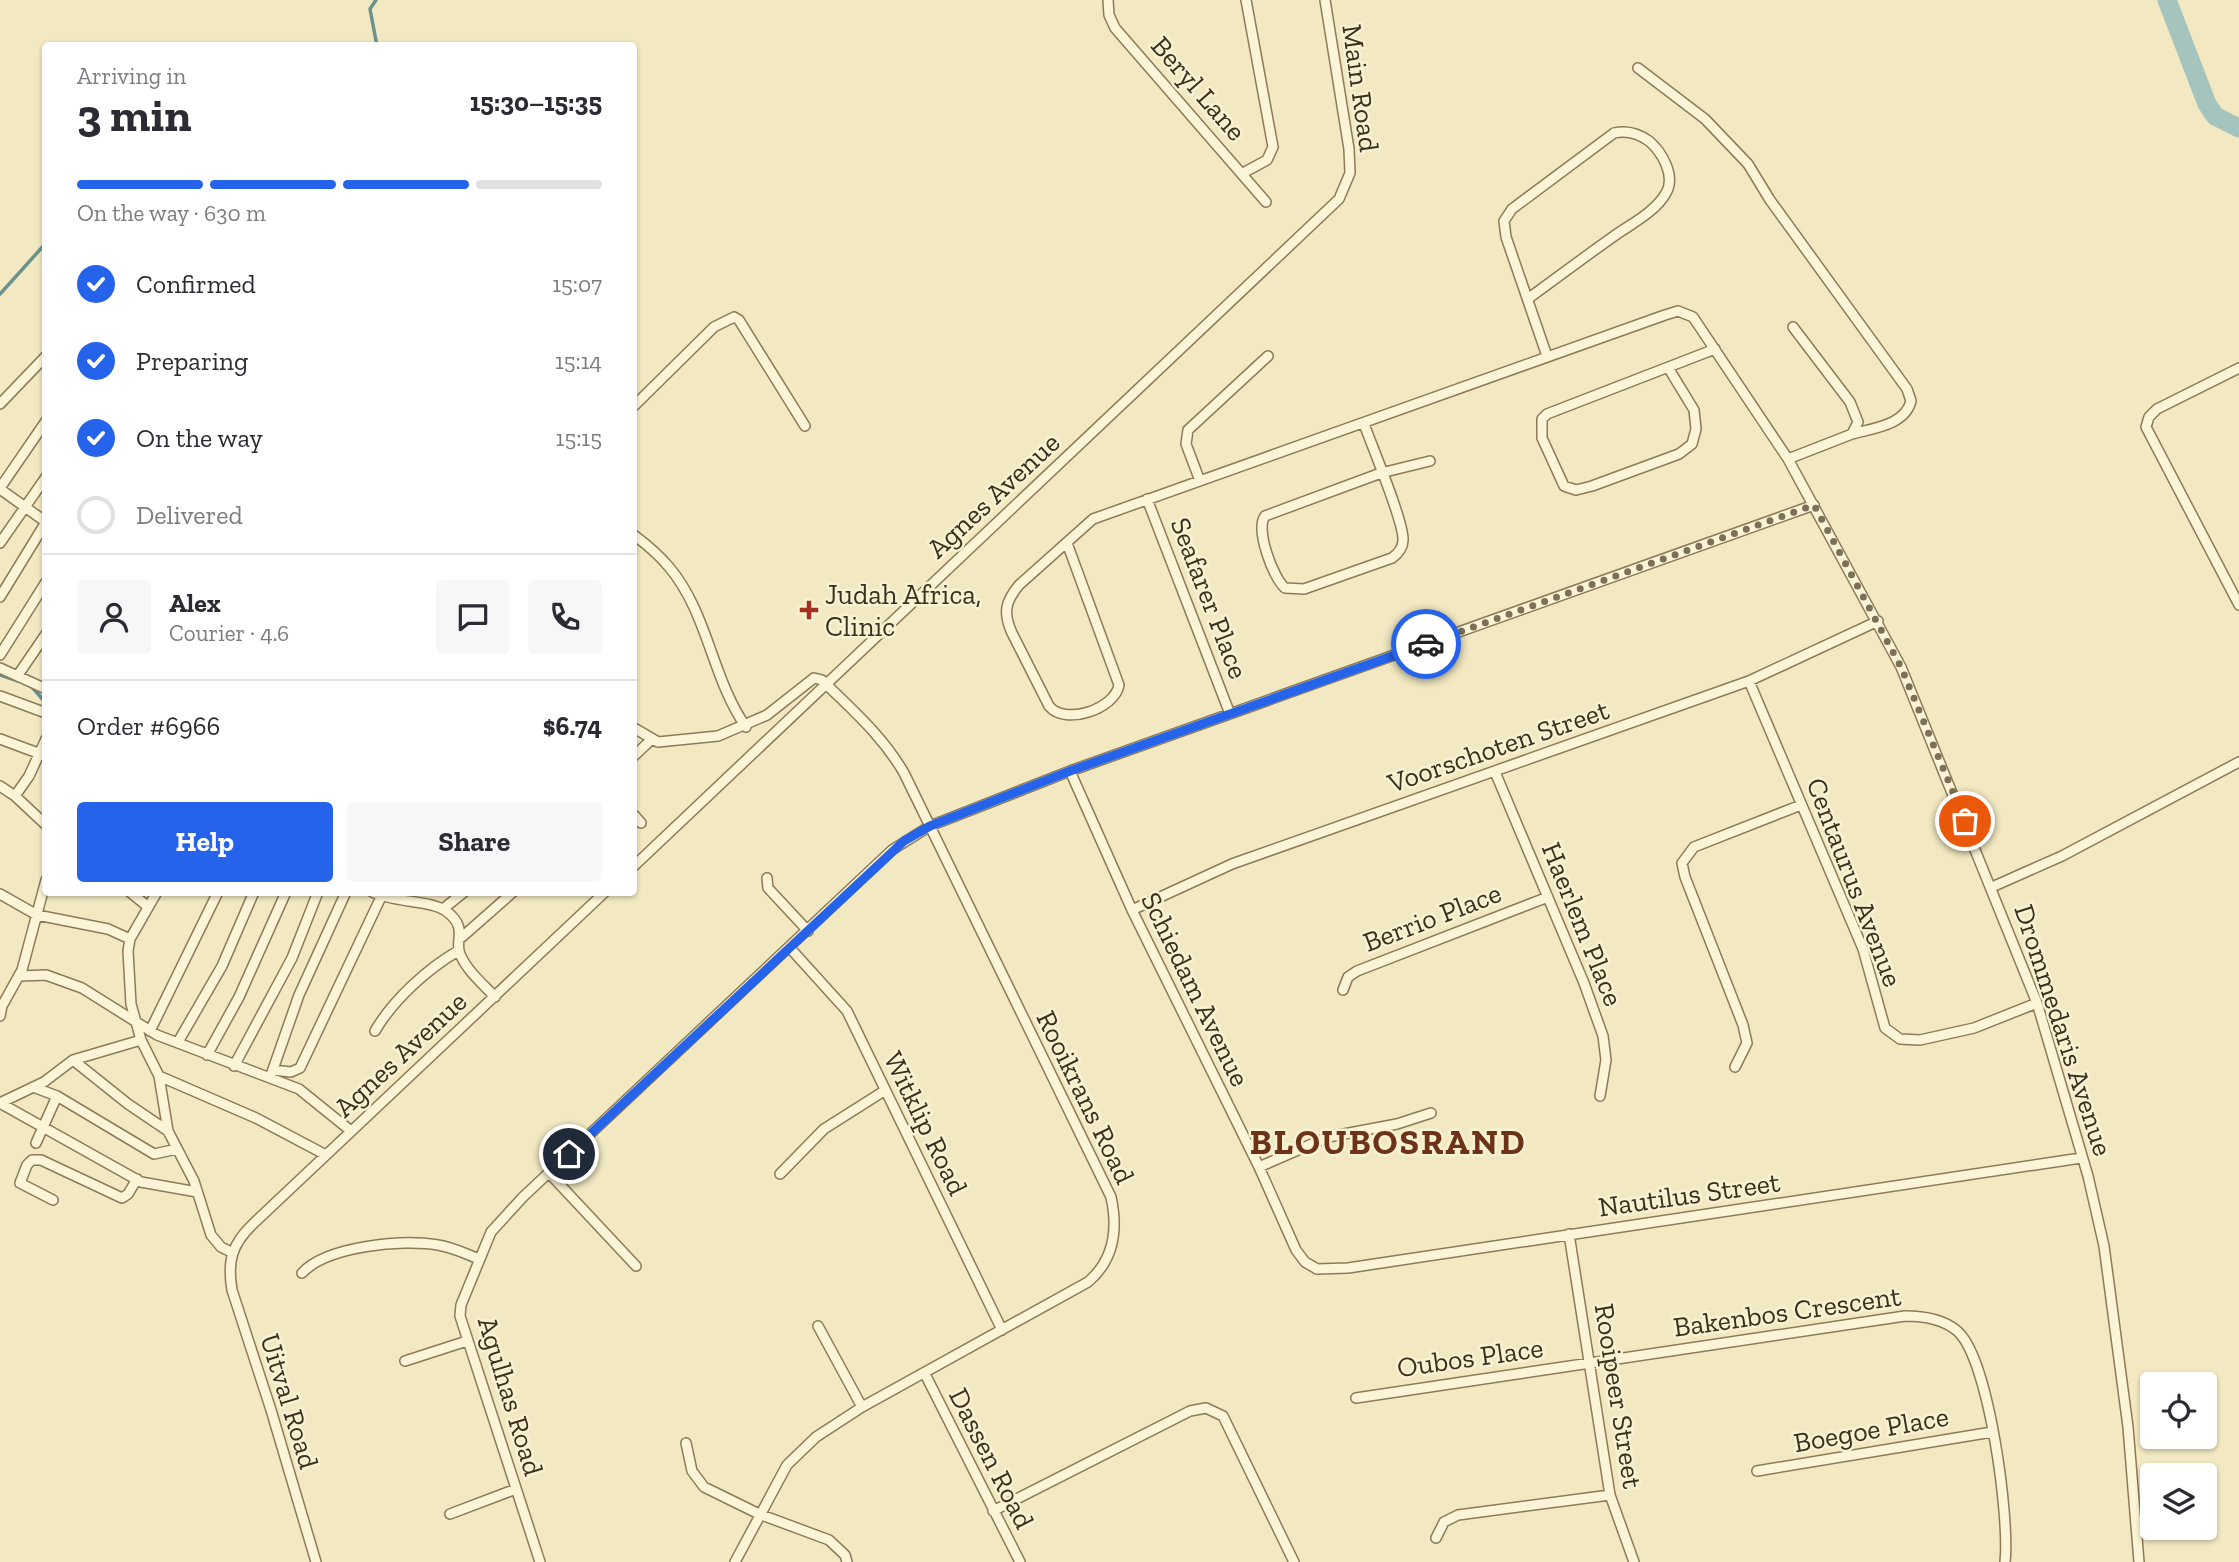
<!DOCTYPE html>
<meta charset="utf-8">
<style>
body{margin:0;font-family:"Zilla Slab",serif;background:#f7f7f7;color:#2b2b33;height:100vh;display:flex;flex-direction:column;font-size:26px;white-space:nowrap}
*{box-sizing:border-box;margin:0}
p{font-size:23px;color:#7c7c81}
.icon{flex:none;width:38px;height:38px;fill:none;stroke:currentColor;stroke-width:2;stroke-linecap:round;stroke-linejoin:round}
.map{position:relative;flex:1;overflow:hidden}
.side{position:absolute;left:42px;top:42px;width:595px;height:854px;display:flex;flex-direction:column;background:#fff;border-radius:7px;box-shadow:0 2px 5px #0004}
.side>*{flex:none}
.controls{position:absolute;left:2140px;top:1372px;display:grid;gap:14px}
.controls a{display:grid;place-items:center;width:77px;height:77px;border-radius:7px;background:#fff;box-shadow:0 2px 5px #0004;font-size:35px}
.pin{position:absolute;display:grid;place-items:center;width:60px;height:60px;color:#fff;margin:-30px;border:4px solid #fff;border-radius:50%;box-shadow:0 2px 7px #0007}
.courier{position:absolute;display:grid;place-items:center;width:70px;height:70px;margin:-35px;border:5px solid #2563eb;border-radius:50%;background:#fff;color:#222;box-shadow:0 2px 9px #0007}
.head em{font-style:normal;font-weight:700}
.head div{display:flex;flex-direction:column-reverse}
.head{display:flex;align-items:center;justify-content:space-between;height:119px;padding:0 35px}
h1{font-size:46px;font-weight:700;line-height:52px}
.bar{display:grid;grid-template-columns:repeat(4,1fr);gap:10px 7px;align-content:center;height:84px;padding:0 35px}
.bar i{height:9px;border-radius:5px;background:#e1e1e2}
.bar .selected{background:#2563eb}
.bar p{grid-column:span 4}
.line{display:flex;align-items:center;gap:18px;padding:0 35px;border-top:2px solid #e1e1e2}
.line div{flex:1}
.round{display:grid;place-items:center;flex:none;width:74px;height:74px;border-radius:7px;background:#f7f7f7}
ol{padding:0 35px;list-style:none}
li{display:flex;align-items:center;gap:21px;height:77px}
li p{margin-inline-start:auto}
li .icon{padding:7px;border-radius:50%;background:#2563eb;color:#fff;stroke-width:4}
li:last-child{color:#7c7c81}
li i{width:38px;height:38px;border:4px solid #e1e1e2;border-radius:50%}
.button{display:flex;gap:14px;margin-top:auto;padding:14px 35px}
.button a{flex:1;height:80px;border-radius:7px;background:#2563eb;color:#fff;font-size:28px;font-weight:700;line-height:80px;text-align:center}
.button a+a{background:#f7f7f7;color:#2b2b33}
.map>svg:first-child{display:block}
</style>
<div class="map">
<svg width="2239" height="1562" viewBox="0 0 2239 1562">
<rect width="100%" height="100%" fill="#f2e9c2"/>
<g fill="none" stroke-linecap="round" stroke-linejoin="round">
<path stroke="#6a938e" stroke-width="3.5" d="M 376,0 L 370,9 L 377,46
M 0,294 L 46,243
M 0,675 L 18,681
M 31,686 L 46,703"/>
<path stroke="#a5c4be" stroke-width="19" d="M 2167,0 L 2207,104 L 2215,116 L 2239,128"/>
<g stroke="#8e7a57" stroke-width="12">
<path id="street" d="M 1108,0 L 1109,15 L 1115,28 L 1266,202
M 1638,68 L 1705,119 L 1748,164 L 1770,200 L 1907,389 L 1911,401 C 1905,425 1874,428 1852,434
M 1243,173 L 1267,160 L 1273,147 L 1246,0
M 1529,298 C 1558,277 1587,255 1617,234 C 1633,223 1656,211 1666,193 C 1676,176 1662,152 1649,141 C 1638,133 1627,130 1614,133 L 1512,209 L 1504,221 L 1506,237 L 1547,356
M 2239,368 L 2157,409 L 2149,417 L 2146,427 L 2239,605
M 1669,369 L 1694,410 L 1696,429 L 1692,444 L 1679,454 L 1592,486 L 1576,490 L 1564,486 L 1542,438 L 1542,419 L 1547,414 L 1715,349
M 0,404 L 46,356
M 634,406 L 714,327 L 734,317 L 739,320 L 805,426
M 1364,424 C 1372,446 1404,522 1403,540 C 1403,548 1399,553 1392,558 L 1304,589 L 1285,588 C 1273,578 1255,529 1265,516 L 1381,473 L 1430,461
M 1788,459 L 1852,434 L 1858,422 L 1850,402 L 1793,327
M 1200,481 L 1186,444 L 1188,430 L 1268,356
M 0,488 L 46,421
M 0,489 L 46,522
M 1147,499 L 1230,714
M 634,535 C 646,544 659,555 669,567 C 708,613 712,679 746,727
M 0,543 L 46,477
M 1067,543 L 1119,685 C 1115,709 1065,726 1049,706 L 1012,633 C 1003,613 1005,602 1019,585 L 1093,519 L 1665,315 L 1678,311 L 1693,317 L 1788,459 L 1901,667 L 2037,1003 L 2088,1176 L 2104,1246 L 2128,1427 L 2139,1562
M 0,597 L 46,522
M 0,655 L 46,582
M 0,668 L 46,689
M 18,675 L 46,634
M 1749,681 L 1863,949 L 1885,1028 L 1900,1039 L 1920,1040 L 1974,1028 L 2037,1003
M 0,696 L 46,713
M 634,728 L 658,742 L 718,736 L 767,715 L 814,678 L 822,680 C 852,710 882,735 904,773 L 1111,1197 C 1118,1229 1114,1260 1088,1282 L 862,1407 L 816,1437 L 787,1465 L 735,1562
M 0,739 L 46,756
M 634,756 L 652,739
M 1070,771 L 1132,910 L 1259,1167 L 1296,1250 L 1305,1262 L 1317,1269 L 1348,1268 L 2081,1158
M 1495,772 L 1584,983 L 1603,1036 L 1606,1060 L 1600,1096
M 0,786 L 15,796 L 46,825
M 15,796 L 29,776 L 46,739
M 634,815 L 641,823
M 634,866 L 1339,199 L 1350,173 L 1349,149 L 1325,0
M 767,878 L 768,888 L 808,931
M 1992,887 L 2062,856 L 2239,762
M 130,892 L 147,906
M 157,892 L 130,939 L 128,951 L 131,1004 L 141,1040 L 159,1076 L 168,1131 L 194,1181 L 211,1235 L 221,1247 L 231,1252
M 372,892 C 394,903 431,900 446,911 C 469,928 454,940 460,954 C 467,971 483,984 495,997
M 0,894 L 37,915 L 108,929 L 130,939
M 443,909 L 464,892
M 1132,910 L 1232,864 L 1749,681 L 1878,621
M 462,937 L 513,892
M 790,948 L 847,1011 L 1002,1330
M 20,976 L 46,975 L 82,988 L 157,1035 L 299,1089 L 351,1131
M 1343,990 L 1348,977 L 1357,971 L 1548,897
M 0,1016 L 2,1006 L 22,970 L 46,880
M 150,1031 L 218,892
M 375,1031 C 393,1000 427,969 458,951
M 178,1042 L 222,966 L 254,892
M 207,1055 L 239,997 L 286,892
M 73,1060 L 128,1104 L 168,1131
M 234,1066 L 292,958 L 318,892
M 1735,1067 L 1747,1043 L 1743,1025 L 1685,877 L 1682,863 L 1694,847 L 1801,805
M 273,1070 L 291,1072 L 300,1068 L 381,897
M 271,1075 L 299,995 L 346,892
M 159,1076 L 256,1118 L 326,1155
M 33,1087 L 57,1096 L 154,1154 L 177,1149
M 0,1103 L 141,1182 L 197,1192
M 0,1103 L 44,1082 L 73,1060 L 141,1040
M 36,1143 L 57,1096
M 1259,1167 L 1328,1137 L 1397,1124 L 1431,1113
M 549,1173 L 636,1266
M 780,1174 L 824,1129 L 884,1091
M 53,1200 L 20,1183 L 27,1165 L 32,1160 L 41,1160 L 122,1198 L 128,1194 L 137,1179
M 1569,1234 L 1610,1495 L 1634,1562
M 302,1273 C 327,1246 402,1239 438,1245 C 452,1247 466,1254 479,1259
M 818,1326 L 862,1407
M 405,1361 L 467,1341
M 925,1374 L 1020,1562
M 1356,1398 L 1905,1316 C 1922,1316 1941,1318 1956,1330 C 1989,1355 2010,1520 2005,1562
M 686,1443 L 692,1471 L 704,1487 L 759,1514 L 829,1540 L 845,1555 L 847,1562
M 1757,1471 L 1992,1432
M 993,1511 L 1190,1411 L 1206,1408 L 1223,1416 L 1294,1562
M 450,1514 L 516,1489
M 1436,1538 L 1444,1522 L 1458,1515 L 1610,1495
M 316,1562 L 271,1410 L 232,1290 C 227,1261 232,1244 253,1224 L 605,892
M 540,1562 L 460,1316 L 461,1305 L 491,1232 L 523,1197 L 892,850 L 930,826 L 1070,771 L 1814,505"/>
</g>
<use href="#street" stroke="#fcf4d6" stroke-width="9"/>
</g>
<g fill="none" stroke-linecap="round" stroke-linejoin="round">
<path stroke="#7c7057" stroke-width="7" stroke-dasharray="0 12.6" d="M 1426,644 L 1814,505 L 1901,667 L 1965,821"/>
<path stroke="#2563eb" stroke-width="9" d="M 569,1154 L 904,841 L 930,826 L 1070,771 L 1426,644"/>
</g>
<path fill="#a22f22" stroke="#f8f2d2" stroke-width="2.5" d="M805.5 599.5h7v7h7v7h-7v7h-7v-7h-7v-7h7z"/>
<g text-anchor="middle" stroke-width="5" stroke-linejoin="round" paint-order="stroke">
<g font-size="28" fill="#3c2f1d" stroke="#f8f2d2">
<text transform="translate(1199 88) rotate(49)" y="10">Beryl Lane</text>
<text transform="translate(1361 88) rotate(82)" y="10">Main Road</text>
<text transform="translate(993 495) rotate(-43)" y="10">Agnes Avenue</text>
<text transform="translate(1210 598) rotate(69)" y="10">Seafarer Place</text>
<text transform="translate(1498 746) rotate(-19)" y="10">Voorschoten Street</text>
<text transform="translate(1855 882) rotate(69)" y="10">Centaurus Avenue</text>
<text transform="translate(1432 917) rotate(-21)" y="10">Berrio Place</text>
<text transform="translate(1583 924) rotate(68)" y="10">Haerlem Place</text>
<text transform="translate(1196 989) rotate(64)" y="10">Schiedam Avenue</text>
<text transform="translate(2064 1030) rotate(72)" y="10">Drommedaris Avenue</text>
<text transform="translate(400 1054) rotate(-43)" y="10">Agnes Avenue</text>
<text transform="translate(1086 1097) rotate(64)" y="10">Rooikrans Road</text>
<text transform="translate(926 1123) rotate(64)" y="10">Witklip Road</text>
<text transform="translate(1689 1194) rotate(-8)" y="10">Nautilus Street</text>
<text transform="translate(1787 1311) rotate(-8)" y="10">Bakenbos Crescent</text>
<text transform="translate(1470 1357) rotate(-8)" y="10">Oubos Place</text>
<text transform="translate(511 1396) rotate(73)" y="10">Agulhas Road</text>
<text transform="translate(1619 1396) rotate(81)" y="10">Rooipeer Street</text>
<text transform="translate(290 1401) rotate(73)" y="10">Uitval Road</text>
<text transform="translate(1871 1429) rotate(-10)" y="10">Boegoe Place</text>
<text transform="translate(992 1458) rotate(63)" y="10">Dassen Road</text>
</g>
<g font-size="28" fill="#3c2f1d" stroke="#f8f2d2" text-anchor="start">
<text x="825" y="604">Judah Africa,<tspan x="825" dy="32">Clinic</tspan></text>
</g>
<g font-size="35" font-weight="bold" letter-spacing="2" fill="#6d3318" stroke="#f8f2d2">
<text x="1388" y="1154">BLOUBOSRAND</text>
</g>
</g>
</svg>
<div class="controls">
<a><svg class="icon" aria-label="locate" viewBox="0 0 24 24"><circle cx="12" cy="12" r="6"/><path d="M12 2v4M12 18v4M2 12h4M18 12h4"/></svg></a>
<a><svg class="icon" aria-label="layers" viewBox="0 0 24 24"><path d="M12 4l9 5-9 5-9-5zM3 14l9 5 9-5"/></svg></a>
</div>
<div class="pin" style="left:1965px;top:821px;background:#ea580c"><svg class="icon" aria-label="bag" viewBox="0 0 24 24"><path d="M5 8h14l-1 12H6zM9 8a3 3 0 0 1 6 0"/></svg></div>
<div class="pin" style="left:569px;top:1154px;background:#1f2937"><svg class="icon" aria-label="home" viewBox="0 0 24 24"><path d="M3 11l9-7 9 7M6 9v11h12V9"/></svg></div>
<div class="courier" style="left:1426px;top:644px"><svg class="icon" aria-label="car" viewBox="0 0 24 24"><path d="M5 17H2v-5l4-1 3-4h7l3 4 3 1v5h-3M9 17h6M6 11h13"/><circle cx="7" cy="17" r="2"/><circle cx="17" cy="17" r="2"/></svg></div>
<section class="side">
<div class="head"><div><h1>3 min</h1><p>Arriving in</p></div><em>15:30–15:35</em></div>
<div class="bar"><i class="selected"></i><i class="selected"></i><i class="selected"></i><i></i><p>On the way · 630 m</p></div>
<ol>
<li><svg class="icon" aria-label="check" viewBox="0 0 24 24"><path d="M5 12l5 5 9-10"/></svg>Confirmed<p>15:07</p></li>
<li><svg class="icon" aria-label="check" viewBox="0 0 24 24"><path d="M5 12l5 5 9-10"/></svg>Preparing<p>15:14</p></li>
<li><svg class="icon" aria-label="check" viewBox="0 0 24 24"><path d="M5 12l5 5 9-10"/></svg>On the way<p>15:15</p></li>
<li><i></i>Delivered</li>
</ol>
<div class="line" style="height:126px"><a class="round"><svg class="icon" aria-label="person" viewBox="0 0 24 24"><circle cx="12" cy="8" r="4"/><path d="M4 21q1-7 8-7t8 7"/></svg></a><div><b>Alex</b><p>Courier · 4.6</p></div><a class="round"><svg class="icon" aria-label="chat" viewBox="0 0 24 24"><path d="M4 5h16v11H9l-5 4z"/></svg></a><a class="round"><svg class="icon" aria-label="phone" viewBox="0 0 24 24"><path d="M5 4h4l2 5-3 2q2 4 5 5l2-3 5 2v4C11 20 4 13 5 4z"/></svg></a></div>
<div class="line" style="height:91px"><div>Order #6966</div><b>$6.74</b></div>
<div class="button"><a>Help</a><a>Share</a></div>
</section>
</div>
